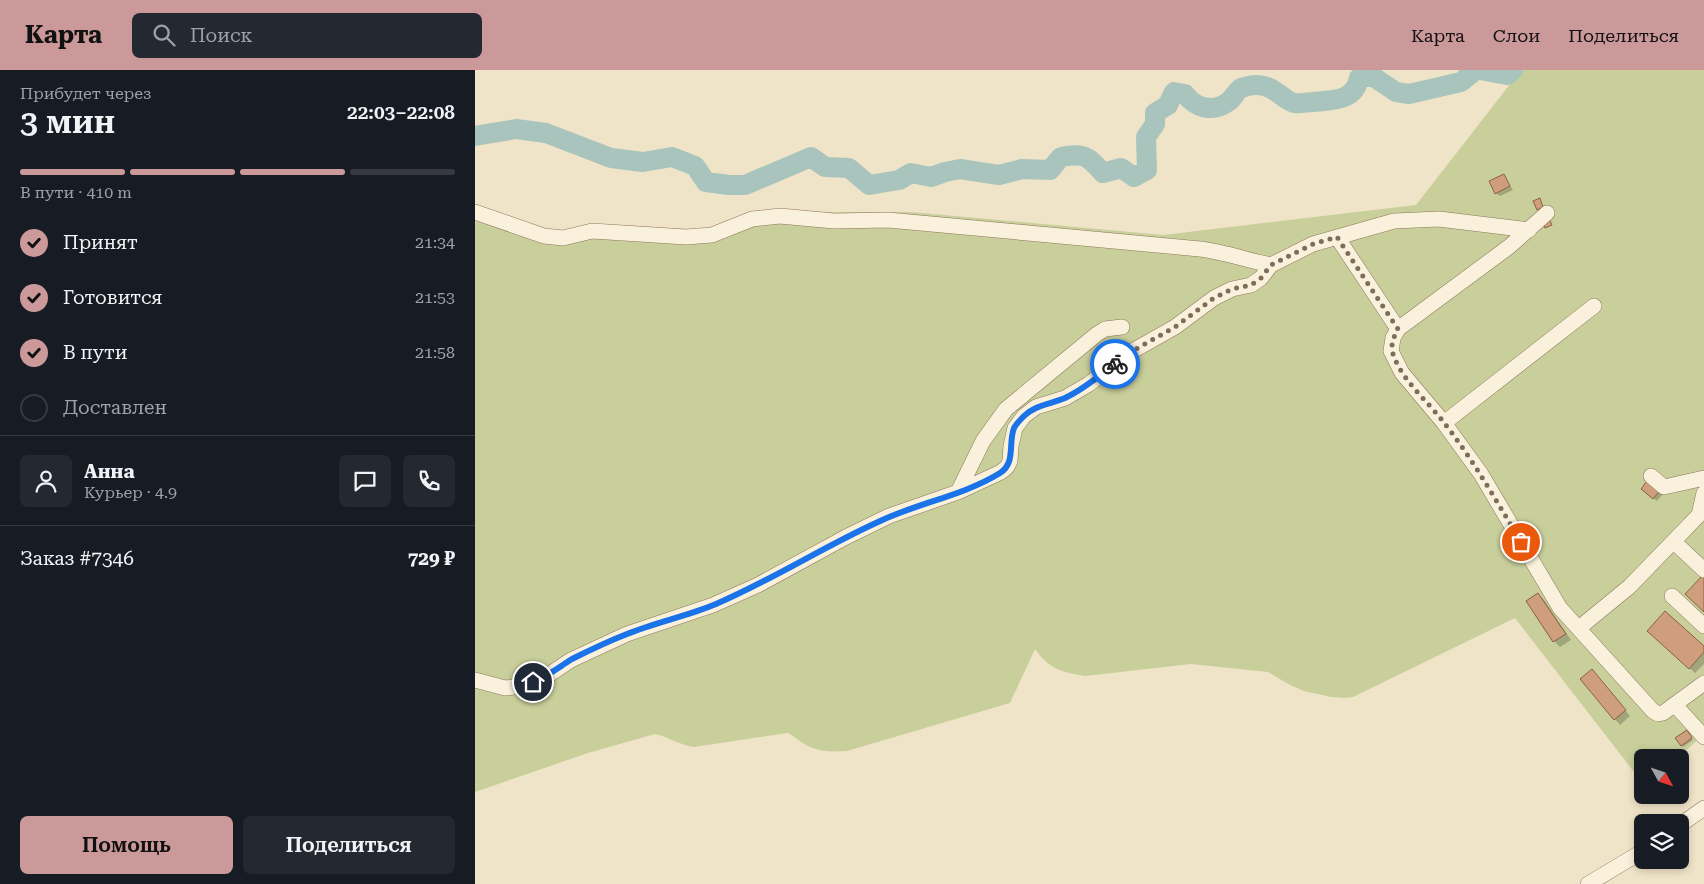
<!DOCTYPE html>
<html lang="ru">
<meta charset="utf-8">
<style>
body{margin:0;font-family:"Roboto Serif",serif;background:#242831;color:#f1f3f6;height:100vh;display:flex;flex-direction:column;font-size:19px;white-space:nowrap}
*{box-sizing:border-box;margin:0}
p{font-size:16px;color:#9ea1a6}
.icon{flex:none;width:28px;height:28px;fill:none;stroke:currentColor;stroke-width:2;stroke-linecap:round;stroke-linejoin:round}
.map{position:relative;flex:1;overflow:hidden}
.details{display:flex;flex-direction:column;background:#171b24;width:475px}
.details>*{flex:none}
.needle{width:32px;rotate:130deg}
.controls{position:absolute;left:1159px;top:679px;display:grid;gap:10px}
.controls a{display:grid;place-items:center;width:55px;height:55px;border-radius:8px;background:#171b24;box-shadow:0 2px 8px #0003;font-size:25px}
.pin{position:absolute;display:grid;place-items:center;width:42px;height:42px;color:#fff;margin:-21px;border:2px solid #fff;border-radius:50%;box-shadow:0 1px 5px #0007}
.courier{position:absolute;display:grid;place-items:center;width:50px;height:50px;margin:-25px;border:4px solid #1a73e8;border-radius:50%;background:#fff;color:#222;box-shadow:0 1px 6px #0007}
.summary em{font-style:normal;font-weight:600}
.summary div{display:flex;flex-direction:column-reverse}
.summary{display:flex;align-items:center;justify-content:space-between;height:85px;padding:0 20px}
h1{font-size:32px;font-weight:600;line-height:38px}
.bar{display:grid;grid-template-columns:repeat(4,1fr);gap:8px 5px;align-content:center;height:60px;padding:0 20px}
.bar i{height:6px;border-radius:4px;background:#363941}
.bar .current{background:#cc999b}
.bar p{grid-column:span 4}
.line{display:flex;align-items:center;gap:12px;padding:0 20px;border-top:1px solid #363941}
.line div{flex:1}
.round{display:grid;place-items:center;flex:none;width:52px;height:52px;border-radius:8px;background:#242831}
ol{padding:0 20px;list-style:none}
li{display:flex;align-items:center;gap:15px;height:55px}
li p{margin-inline-start:auto}
li .icon{padding:5px;border-radius:50%;background:#cc999b;color:#111;stroke-width:4}
li:last-child{color:#9ea1a6}
li i{width:28px;height:28px;border:2px solid #363941;border-radius:50%}
.primary-button{display:flex;gap:10px;margin-top:auto;padding:10px 20px}
.primary-button a{flex:1;height:58px;border-radius:8px;background:#cc999b;color:#111;font-size:20px;font-weight:600;line-height:58px;text-align:center}
.primary-button a+a{background:#242831;color:#f1f3f6}
header{display:flex;align-items:center;gap:30px;box-sizing:border-box;height:70px;padding:0 25px;background:#cc999b;color:#111}
header strong{font-size:24px}
nav{display:flex;gap:28px;margin-inline-start:auto;font-size:18px}
.search{width:350px;height:45px;background:#242831;display:flex;align-items:center;gap:12px;box-sizing:border-box;padding:0 18px;border-radius:8px;color:#9ea1a6;font-size:19px}
main{display:flex;flex:1;min-height:0}
.map>svg:first-child{display:block}
</style>
<header>
<strong>Карта</strong>
<div class="search"><svg class="icon" aria-label="search" viewBox="0 0 24 24"><circle cx="10" cy="10" r="6"/><path d="M15 15l6 6"/></svg>Поиск</div>
<nav><a>Карта</a><a>Слои</a><a>Поделиться</a></nav>
</header>
<main>
<section class="details">
<div class="summary"><div><h1>3 мин</h1><p>Прибудет через</p></div><em>22:03–22:08</em></div>
<div class="bar"><i class="current"></i><i class="current"></i><i class="current"></i><i></i><p>В пути · 410 m</p></div>
<ol>
<li><svg class="icon" aria-label="check" viewBox="0 0 24 24"><path d="M5 12l5 5 9-10"/></svg>Принят<p>21:34</p></li>
<li><svg class="icon" aria-label="check" viewBox="0 0 24 24"><path d="M5 12l5 5 9-10"/></svg>Готовится<p>21:53</p></li>
<li><svg class="icon" aria-label="check" viewBox="0 0 24 24"><path d="M5 12l5 5 9-10"/></svg>В пути<p>21:58</p></li>
<li><i></i>Доставлен</li>
</ol>
<div class="line" style="height:90px"><a class="round"><svg class="icon" aria-label="person" viewBox="0 0 24 24"><circle cx="12" cy="8" r="4"/><path d="M4 21q1-7 8-7t8 7"/></svg></a><div><b>Анна</b><p>Курьер · 4.9</p></div><a class="round"><svg class="icon" aria-label="chat" viewBox="0 0 24 24"><path d="M4 5h16v11H9l-5 4z"/></svg></a><a class="round"><svg class="icon" aria-label="phone" viewBox="0 0 24 24"><path d="M5 4h4l2 5-3 2q2 4 5 5l2-3 5 2v4C11 20 4 13 5 4z"/></svg></a></div>
<div class="line" style="height:65px"><div>Заказ #7346</div><b>729 ₽</b></div>
<div class="primary-button"><a>Помощь</a><a>Поделиться</a></div>
</section>
<div class="map">
<svg width="1229" height="814" viewBox="0 0 1229 814">
<rect width="100%" height="100%" fill="#f0e4c8"/>
<path fill="#c9cf9b" d="M 1046,0 L 1229,0 L 1229,664 L 1204,687 L 1198,681 L 1186,687 L 1168,688 L 1167,697 L 1159,702 L 1040,548 L 878,627 L 870,628 L 856,627 L 829,621 L 815,615 L 793,602 L 716,594 L 610,606 C 586,602 574,599 560,579 L 535,633 L 372,681 C 358,682 344,682 331,675 C 325,672 319,666 313,663 L 219,677 C 204,675 194,667 180,664 L 113,683 L 0,722 L 0,138 L 84,162 L 125,154 L 231,160 L 280,142 L 436,142 L 688,165 L 941,135 Z"/>
<path fill="#0003" d="M 1029,106 L 1038,120 L 1025,126 L 1021,123 Z
M 1171,422 L 1190,422 L 1182,431 Z
M 1063,524 L 1069,530 L 1096,570 L 1085,577 L 1079,571 Z
M 1180,567 L 1229,578 L 1229,594 L 1220,603 Z
M 1122,606 L 1155,646 L 1145,655 L 1140,649 Z
M 1213,663 L 1218,670 L 1208,677 L 1207,675 Z"/>
<g fill="none" stroke-linecap="round" stroke-linejoin="round">
<path stroke="#a9c4bc" stroke-width="20" d="M 1005,0 L 1032,5 L 1038,0
M 0,66 L 41,59 L 71,63 L 136,88 L 168,92 L 197,87 L 220,96 L 231,112 L 254,115 L 270,115 L 336,87 L 350,97 L 374,98 L 394,115 L 424,110 L 436,103 L 456,107 L 470,102 L 485,99 L 524,105 L 547,99 L 575,100 L 586,87 C 609,83 612,85 628,103 L 646,98 L 659,107 L 672,100 L 671,67 L 680,54 L 680,43 L 693,35 L 699,22 L 710,24 C 720,38 738,43 753,32 C 758,29 761,21 766,18 C 769,17 778,15 781,15 C 800,15 806,29 819,33 C 824,34 833,32 838,32 C 858,30 880,31 884,8 L 897,6 L 921,22 L 934,24 L 986,12 L 1001,0"/>
</g>
<path fill="#cf9f7d" stroke="#8d5f41" d="M 1029,104 L 1035,116 L 1020,124 L 1014,111 Z
M 1065,128 L 1068,137 L 1062,140 L 1058,131 Z
M 1074,149 L 1077,155 L 1070,158 L 1068,151 Z
M 1174,408 L 1187,418 L 1178,429 L 1166,419 Z
M 1227,506 L 1229,507 L 1229,542 L 1210,524 Z
M 1063,523 L 1091,564 L 1078,572 L 1051,531 Z
M 1190,541 L 1229,576 L 1229,582 L 1214,599 L 1172,561 Z
M 1117,599 L 1151,640 L 1139,650 L 1105,609 Z
M 1212,660 L 1217,668 L 1206,676 L 1200,668 Z
M 1172,681 L 1176,688 L 1168,688 L 1167,694 L 1163,686 Z"/>
<g fill="none" stroke-linecap="round" stroke-linejoin="round">
<g stroke="#8d765c" stroke-width="16">
<path id="minor" d="M 0,142 L 69,166 L 88,168 L 117,161 L 211,167 L 237,165 L 277,149 L 305,146 L 359,151 L 413,150 L 725,179 C 749,182 772,190 796,195
M 1072,143 L 1035,176 L 923,259 L 918,268 L 916,281 L 927,303 L 969,353 L 1006,404 L 1085,538 L 1178,641 L 1183,644 L 1188,643 L 1229,613
M 862,167 L 923,259
M 969,353 L 1119,236
M 1176,406 L 1189,417 L 1229,408
M 483,422 L 526,402 L 532,397 L 535,391 L 536,376 L 540,358 L 549,346 L 561,337 L 590,328 L 614,314 L 654,283 L 700,257 L 739,228 L 757,219 L 776,215 L 786,208 L 796,195 L 838,174 L 919,151 L 964,149 L 1054,160
M 1199,472 L 1229,500
M 1197,526 L 1229,556
M 1104,558 L 1154,517 L 1224,445 L 1229,423
M 0,610 L 30,618 L 48,616 L 69,608 L 96,590 L 152,564 L 238,535 L 283,515 L 371,467 L 414,446 L 483,422 L 508,371 L 531,339 L 622,264 L 630,259 L 647,257
M 1200,635 L 1229,667
M 1205,755 L 1229,738
M 1113,814 L 1168,781"/>
</g>
<use href="#minor" stroke="#faf1dc" stroke-width="15"/>
</g>
<g fill="none" stroke-linecap="round" stroke-linejoin="round">
<path stroke="#7c6e5b" stroke-width="5" stroke-dasharray="0 9" d="M 640,294 L 654,283 L 700,257 L 739,228 L 757,219 L 776,215 L 786,208 L 796,195 L 838,174 L 862,167 L 923,259 C 919,266 915,275 918,284 C 927,311 953,331 970,354 C 999,391 1022,432 1046,472"/>
<path stroke="#1a73e8" stroke-width="6" d="M 58,612 C 73,606 84,597 97,589 C 115,580 134,571 152,564 C 181,552 213,546 241,534 C 297,510 348,477 403,452 C 442,433 488,426 525,403 C 541,393 533,373 539,358 C 541,354 546,349 549,346 C 560,335 576,334 590,328 C 608,320 624,306 640,294"/>
</g>
</svg>
<div class="controls">
<a><svg class="needle" viewBox="-14 -14 28 28"><path d="M0-13l5 13h-10z" fill="#e53935"/><path d="M0 13l5-13h-10z" fill="#9ea1a6"/></svg></a>
<a><svg class="icon" aria-label="layers" viewBox="0 0 24 24"><path d="M12 4l9 5-9 5-9-5zM3 14l9 5 9-5"/></svg></a>
</div>
<div class="pin" style="left:1046px;top:472px;background:#ea580c"><svg class="icon" aria-label="bag" viewBox="0 0 24 24"><path d="M5 8h14l-1 12H6zM9 8a3 3 0 0 1 6 0"/></svg></div>
<div class="pin" style="left:58px;top:612px;background:#1f2937"><svg class="icon" aria-label="home" viewBox="0 0 24 24"><path d="M3 11l9-7 9 7M6 9v11h12V9"/></svg></div>
<div class="courier" style="left:640px;top:294px"><svg class="icon" aria-label="bike" viewBox="0 0 24 24"><circle cx="6" cy="16" r="4"/><circle cx="18" cy="16" r="4"/><path d="M6 16l4-8h5l3 8M10 8l3 8H6M13 5h3"/></svg></div>
</div>
</main>
